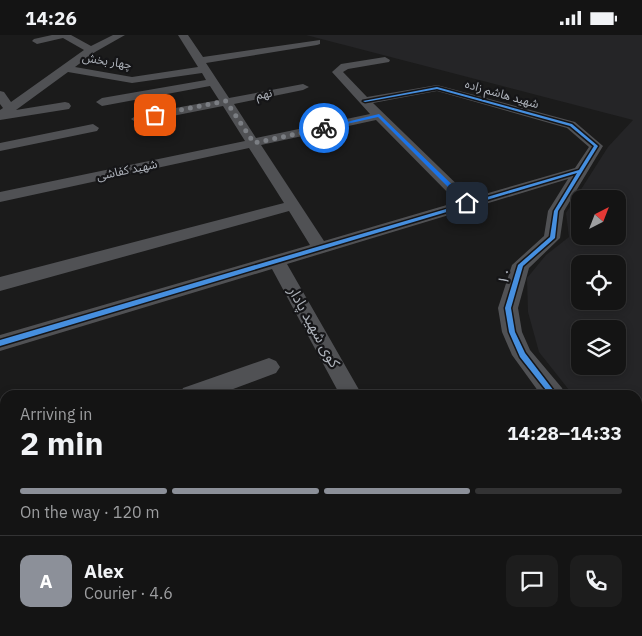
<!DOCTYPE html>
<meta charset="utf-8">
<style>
body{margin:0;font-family:"IBM Plex Sans","Noto Sans Arabic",sans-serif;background:#1d1d1d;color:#f1f3f6;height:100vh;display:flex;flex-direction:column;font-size:19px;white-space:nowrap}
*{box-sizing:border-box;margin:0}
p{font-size:16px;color:#9d9ea0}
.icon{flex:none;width:28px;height:28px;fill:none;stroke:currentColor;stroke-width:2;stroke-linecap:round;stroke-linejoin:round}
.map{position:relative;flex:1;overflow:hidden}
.panel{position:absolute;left:0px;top:355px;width:642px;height:246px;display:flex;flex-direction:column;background:#141414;border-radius:15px 15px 0 0;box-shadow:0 2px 8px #0003,0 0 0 1px #333334}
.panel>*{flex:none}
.needle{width:32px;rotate:42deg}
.fabs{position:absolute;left:571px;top:155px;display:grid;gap:10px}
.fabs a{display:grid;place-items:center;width:55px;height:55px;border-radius:10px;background:#141414;box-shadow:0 2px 8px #0003,0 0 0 1px #333334;font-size:25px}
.pin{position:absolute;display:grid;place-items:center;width:42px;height:42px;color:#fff;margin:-21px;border-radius:10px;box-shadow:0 2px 8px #0006}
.courier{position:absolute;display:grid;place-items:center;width:50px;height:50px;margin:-25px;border:4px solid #1a73e8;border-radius:50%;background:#fff;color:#222;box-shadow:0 1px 6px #0007}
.head em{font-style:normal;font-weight:700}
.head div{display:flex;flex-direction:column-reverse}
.head{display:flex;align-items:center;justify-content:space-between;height:85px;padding:0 20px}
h1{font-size:32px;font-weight:700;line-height:38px}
.bar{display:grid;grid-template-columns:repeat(4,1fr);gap:8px 5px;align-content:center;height:60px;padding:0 20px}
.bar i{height:6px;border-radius:4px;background:#333334}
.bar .selected{background:#8c9099}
.bar p{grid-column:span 4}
.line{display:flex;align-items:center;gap:12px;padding:0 20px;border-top:1px solid #333334}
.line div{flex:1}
.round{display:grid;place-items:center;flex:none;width:52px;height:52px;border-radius:10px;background:#1d1d1d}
.status{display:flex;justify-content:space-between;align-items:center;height:35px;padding:0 25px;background:#141414;direction:ltr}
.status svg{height:14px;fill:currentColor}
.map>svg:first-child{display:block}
</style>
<div class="status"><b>14:26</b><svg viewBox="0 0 49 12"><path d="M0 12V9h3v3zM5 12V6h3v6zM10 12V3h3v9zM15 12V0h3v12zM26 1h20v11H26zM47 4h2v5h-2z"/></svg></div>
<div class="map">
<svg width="642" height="601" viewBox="0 0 642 601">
<rect width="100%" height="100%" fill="#1b1b1b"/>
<path fill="#252527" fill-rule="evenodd" d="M 306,0 L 642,0 L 642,446 L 638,441 L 638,360 L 573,360 L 539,317 L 528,277 L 527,243 L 546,220 L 569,202 L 566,178 L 608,112 L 633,85 ZM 580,164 L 618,164 L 618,201 L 580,201 ZM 580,229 L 618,229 L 618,266 L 580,266 ZM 580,294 L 618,294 L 618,331 L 580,331 Z"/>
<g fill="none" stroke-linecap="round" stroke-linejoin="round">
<path fill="#505154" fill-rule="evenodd" d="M 52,0 L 71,0 L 91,11 L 113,0 L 125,0 L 95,17 L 75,32 L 132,42 L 198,32 L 178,0 L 188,0 L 203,22 L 320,5 L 320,9 L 317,10 L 206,28 L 229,63 L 303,49 L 309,52 L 303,55 L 234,69 L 256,103 L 370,79 L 332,37 L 341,29 L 385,22 L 390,25 L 389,27 L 348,34 L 343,37 L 367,62 L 437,50 L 575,87 L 603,111 L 564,176 L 560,203 L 529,233 L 518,273 L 522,297 L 530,315 L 562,353 L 565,360 L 541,360 L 512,320 L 502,297 L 498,273 L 512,230 L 544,201 L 548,176 L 568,144 L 287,229 L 362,360 L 340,360 L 272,234 L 0,316 L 0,300 L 310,210 L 289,176 L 0,256 L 0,242 L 284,168 L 249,113 L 0,167 L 0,157 L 245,106 L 223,71 L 137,88 L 131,84 L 137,80 L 219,65 L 210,51 L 102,71 L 96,67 L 102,63 L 206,45 L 202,38 L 132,48 L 68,37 L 16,75 L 65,67 L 69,68 L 71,71 L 69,74 L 0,85 L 0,75 L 3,73 L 0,69 L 0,56 L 4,57 L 11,67 L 84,15 L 63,3 L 37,9 L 32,6 L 34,4 ZM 437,56 L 567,93 L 589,112 L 575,133 L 471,163 L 373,68 ZM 376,85 L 457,167 L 324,206 L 261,110 Z
M 93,89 L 99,93 L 97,96 L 0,116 L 0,108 Z
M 269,323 L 276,326 L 280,332 L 276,338 L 217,360 L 180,360 L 183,353 Z
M 5,417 L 5,441 L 0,442 L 0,418 Z
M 638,450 L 642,452 L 642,480 L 638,478 Z
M 116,596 L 154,596 L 152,601 L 114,601 Z
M 473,596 L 504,596 L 506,601 L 475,601 Z"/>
<g stroke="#151517" stroke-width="3">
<path id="cycleway" d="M 437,52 L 572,89 L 598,111 L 558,176 L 555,203 L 523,231 L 511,273 L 515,297 L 525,318 L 557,360 L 550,360 L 520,322 L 509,297 L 505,273 L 518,230 L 550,202 L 554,176 L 577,138 L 0,311 L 0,305 L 579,135 L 594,111 L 570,91 L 437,54 L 365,67 L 363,66 Z"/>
</g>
<use href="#cycleway" fill="#468fdf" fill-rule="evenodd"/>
</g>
<path fill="#1a73e8" d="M 379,79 L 469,166 L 469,169 L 465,169 L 378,82 L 324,94 L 322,93 Z"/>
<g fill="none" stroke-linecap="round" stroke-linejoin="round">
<path stroke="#7b7e83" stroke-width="5" stroke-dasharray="0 9" d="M 155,80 L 226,66 L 254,108 L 324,93"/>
</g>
<g text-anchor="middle" stroke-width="4.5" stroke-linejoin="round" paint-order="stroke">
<g font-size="12" fill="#aeb3bb" stroke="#151517">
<text transform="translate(107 26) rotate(9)" y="4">چهار بخش</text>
<text transform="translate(264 59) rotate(-10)" y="4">نهم</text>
<text transform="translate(502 59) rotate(16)" y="4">شهید هاشم زاده</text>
<text transform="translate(127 135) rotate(-12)" y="4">شهید کفاشی</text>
</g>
<g font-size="15" fill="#aeb3bb" stroke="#151517">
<text transform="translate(505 241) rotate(-72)" y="5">۱۰</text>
<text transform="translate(314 292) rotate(61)" y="5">کوی شهید پادار</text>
</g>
</g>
</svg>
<div class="fabs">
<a><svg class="needle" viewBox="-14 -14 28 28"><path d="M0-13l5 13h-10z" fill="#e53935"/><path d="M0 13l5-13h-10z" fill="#9d9ea0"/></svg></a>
<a><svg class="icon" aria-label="locate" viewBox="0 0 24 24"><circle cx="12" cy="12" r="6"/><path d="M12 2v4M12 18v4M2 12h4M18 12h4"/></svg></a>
<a><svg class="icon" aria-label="layers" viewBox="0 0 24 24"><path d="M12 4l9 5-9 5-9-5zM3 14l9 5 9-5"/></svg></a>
</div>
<div class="pin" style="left:155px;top:80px;background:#ea580c"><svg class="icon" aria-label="bag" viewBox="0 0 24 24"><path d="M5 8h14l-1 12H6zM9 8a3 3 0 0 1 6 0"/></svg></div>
<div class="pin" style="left:467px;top:168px;background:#1f2937"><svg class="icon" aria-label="home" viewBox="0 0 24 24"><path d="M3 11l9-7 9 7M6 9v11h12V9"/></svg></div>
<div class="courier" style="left:324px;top:93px"><svg class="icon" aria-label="bike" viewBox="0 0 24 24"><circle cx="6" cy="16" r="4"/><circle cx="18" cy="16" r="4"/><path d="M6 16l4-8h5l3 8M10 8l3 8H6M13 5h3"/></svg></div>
<section class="panel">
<div class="head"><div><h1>2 min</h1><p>Arriving in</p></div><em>14:28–14:33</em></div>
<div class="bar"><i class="selected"></i><i class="selected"></i><i class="selected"></i><i></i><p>On the way · 120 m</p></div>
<div class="line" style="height:90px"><b class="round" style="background:#8c9099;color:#fff">A</b><div><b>Alex</b><p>Courier · 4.6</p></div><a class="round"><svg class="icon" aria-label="chat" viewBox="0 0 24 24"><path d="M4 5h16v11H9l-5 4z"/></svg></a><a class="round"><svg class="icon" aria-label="phone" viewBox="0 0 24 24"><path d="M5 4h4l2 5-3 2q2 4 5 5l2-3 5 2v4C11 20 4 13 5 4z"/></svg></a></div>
</section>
</div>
